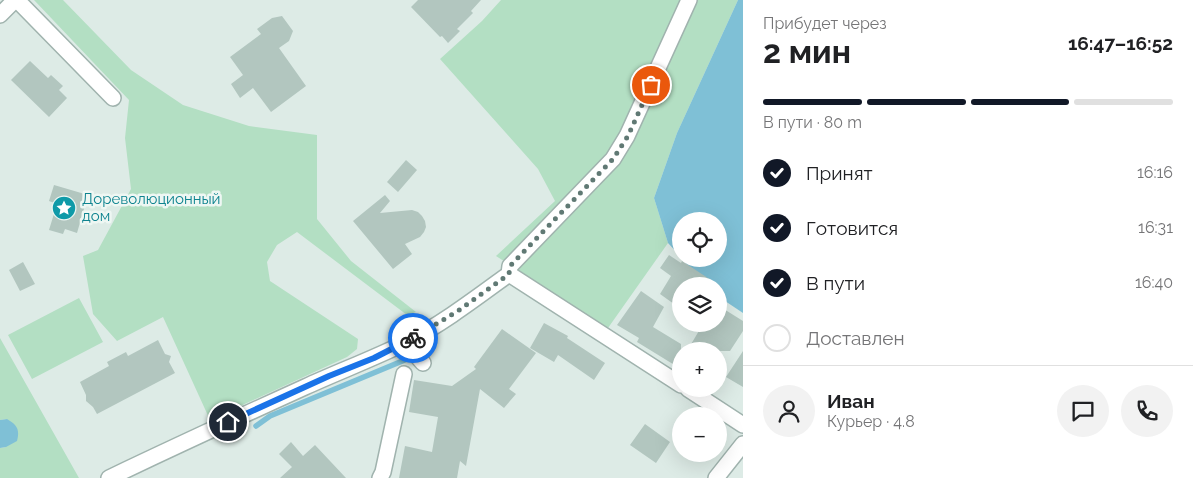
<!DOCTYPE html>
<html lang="ru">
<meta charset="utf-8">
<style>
body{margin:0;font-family:Raleway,sans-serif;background:#f2f2f2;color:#202124;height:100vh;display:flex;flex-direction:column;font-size:19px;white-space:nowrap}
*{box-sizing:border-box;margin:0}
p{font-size:16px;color:#757577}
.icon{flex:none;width:28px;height:28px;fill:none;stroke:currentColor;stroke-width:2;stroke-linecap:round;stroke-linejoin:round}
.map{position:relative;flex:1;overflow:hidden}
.panel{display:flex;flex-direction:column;background:#fff;width:450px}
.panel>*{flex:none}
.tools{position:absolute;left:672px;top:212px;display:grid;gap:10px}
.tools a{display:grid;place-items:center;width:55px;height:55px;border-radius:50%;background:#fff;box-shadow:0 5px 20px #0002;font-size:25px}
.pin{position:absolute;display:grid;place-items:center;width:42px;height:42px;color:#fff;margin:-21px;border:2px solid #fff;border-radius:50%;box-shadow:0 1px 5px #0007}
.courier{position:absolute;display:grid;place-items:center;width:50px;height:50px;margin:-25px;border:4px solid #1a73e8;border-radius:50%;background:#fff;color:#222;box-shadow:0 1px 6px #0007}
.overview em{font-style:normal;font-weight:700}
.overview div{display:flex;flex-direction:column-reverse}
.overview{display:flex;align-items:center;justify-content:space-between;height:85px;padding:0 20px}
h1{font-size:32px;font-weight:700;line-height:38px}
.bar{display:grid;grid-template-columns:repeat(4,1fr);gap:8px 5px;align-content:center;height:60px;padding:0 20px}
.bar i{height:6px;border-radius:4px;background:#e0e0e0}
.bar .current{background:#111827}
.bar p{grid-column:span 4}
.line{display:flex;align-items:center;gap:12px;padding:0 20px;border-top:1px solid #e0e0e0}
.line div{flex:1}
.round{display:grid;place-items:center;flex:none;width:52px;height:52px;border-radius:26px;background:#f2f2f2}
ol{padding:0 20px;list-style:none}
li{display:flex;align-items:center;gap:15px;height:55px}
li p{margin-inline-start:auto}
li .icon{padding:5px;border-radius:50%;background:#111827;color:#fff;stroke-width:4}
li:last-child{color:#757577}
li i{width:28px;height:28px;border:2px solid #e0e0e0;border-radius:50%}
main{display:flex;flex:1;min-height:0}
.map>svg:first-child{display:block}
</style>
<main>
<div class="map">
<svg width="743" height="478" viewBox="0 0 743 478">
<rect width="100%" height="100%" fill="#ddebe6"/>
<path fill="#b3dfc3" d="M 34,0 L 63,0 L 131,70 L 183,105 L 249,126 L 317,135 L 317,219 L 351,261 L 416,312 L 407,315 L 297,232 L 277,245 L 267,262 L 270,281 L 358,339 L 357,349 L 347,357 L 210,420 L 163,317 L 117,341 L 93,314 L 83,256 L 98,250 L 131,189 L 125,138 L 129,100 Z
M 501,0 L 738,0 L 677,133 L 654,198 L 668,243 L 608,328 L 496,256 L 555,201 L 538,169 L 440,59 L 482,21 Z
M 79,298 L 103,342 L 32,379 L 8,335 Z
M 0,338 L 79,478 L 0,478 L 0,448 L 6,447 L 7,419 L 0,420 Z"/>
<path fill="#7fc0d6" d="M 738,0 L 743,0 L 743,313 L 719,297 L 719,286 L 707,286 L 682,259 L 719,259 L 719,221 L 681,221 L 681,257 L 668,243 L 654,198 L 677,133 Z
M 7,419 C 17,425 20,429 17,441 L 6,447 L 0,448 L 0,420 Z"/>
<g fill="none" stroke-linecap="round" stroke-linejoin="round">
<path stroke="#7fc0d6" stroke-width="5.5" d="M 256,426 L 270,416 L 412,357"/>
</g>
<path fill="#b2c6bf" d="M 418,0 L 481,0 L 471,11 L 473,13 L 457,29 L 460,31 L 448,43 L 442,36 L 440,37 L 411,7 Z
M 282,16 L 293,31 L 289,41 L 279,48 L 306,86 L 271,112 L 253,88 L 240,98 L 231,84 L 243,75 L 230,57 L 261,34 L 257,29 L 272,18 Z
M 30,61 L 48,78 L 51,75 L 63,86 L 59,90 L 67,98 L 49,117 L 11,80 Z
M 406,160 L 417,170 L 398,192 L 387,182 Z
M 54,185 L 88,195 L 77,233 L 65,229 L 63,234 L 49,230 L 57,204 L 49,201 Z
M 385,195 L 390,201 L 380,213 L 412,210 L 418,212 L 422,216 L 425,221 L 426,227 L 424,232 L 420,237 L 405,244 L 412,254 L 393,269 L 353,221 Z
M 669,255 L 681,263 L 682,261 L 720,286 L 681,286 L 681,309 L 660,294 L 671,276 L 660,268 Z
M 23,262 L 35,284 L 20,291 L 9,270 Z
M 641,291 L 664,307 L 653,327 L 681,344 L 681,369 L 637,342 L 639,338 L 617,325 Z
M 719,306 L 743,321 L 743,331 L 730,351 L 687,351 L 703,324 L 719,324 Z
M 544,323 L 568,336 L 567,338 L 605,363 L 594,380 L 558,355 L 554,362 L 530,348 Z
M 502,329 L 536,353 L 509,389 L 516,394 L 504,408 L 480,389 L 466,466 L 460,461 L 457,478 L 399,478 L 405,446 L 432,452 L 438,417 L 409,412 L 414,380 L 452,386 L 476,369 L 474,367 Z
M 158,340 L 165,354 L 171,356 L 169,362 L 175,373 L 97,414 L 93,407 L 86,401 L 86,395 L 80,382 L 109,366 L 107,362 L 126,352 L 128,356 Z
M 743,351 L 743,387 L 726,377 Z
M 645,424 L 670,442 L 656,463 L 630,445 Z
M 291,442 L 303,456 L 315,445 L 346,478 L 280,478 L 292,467 L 279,454 Z"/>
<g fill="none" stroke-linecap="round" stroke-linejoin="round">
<g stroke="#a0b3ae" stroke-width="18">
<path id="minor" d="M 17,0 L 113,98
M 0,15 L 15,0
M 509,274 L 510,266 L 613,159 L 627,136 L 689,0
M 509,274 L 681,385
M 405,342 L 423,363
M 688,389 L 743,425
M 109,478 C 174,447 239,417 305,387 C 338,372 372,359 405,343 C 442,324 476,298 509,274
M 380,478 L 383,472 L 404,374
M 716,478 L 743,444"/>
</g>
<use href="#minor" stroke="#fff" stroke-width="15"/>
</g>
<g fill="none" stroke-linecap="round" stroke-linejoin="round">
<path stroke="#607974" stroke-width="5" stroke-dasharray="0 9" d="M 413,338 L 458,311 L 509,274 L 510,266 L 613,159 L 628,136 L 651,85"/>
<path stroke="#1a73e8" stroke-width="6" d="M 228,422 L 329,376 L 374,358 L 413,338"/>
</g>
<defs>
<g id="sight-disc" transform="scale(1.25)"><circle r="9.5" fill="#0f9aa8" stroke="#eef7f3"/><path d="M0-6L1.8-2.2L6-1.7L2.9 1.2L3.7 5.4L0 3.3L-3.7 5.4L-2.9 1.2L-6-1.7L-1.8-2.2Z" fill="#fff"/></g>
</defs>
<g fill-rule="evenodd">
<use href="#sight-disc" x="64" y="208"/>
</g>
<g text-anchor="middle" stroke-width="5" stroke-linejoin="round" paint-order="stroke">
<g font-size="15" fill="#0d838f" stroke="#eef7f3" text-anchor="start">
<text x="82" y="204">Дореволюционный<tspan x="82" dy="17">дом</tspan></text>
</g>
</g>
</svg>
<div class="tools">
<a><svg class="icon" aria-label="locate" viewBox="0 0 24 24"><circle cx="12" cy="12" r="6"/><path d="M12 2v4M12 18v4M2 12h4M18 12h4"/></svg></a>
<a><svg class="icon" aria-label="layers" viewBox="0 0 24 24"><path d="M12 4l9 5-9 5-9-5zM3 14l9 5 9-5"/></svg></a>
<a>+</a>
<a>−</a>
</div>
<div class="pin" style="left:651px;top:85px;background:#ea580c"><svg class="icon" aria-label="bag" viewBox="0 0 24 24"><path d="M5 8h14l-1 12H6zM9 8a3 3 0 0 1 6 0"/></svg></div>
<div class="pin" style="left:228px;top:422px;background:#1f2937"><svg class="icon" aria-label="home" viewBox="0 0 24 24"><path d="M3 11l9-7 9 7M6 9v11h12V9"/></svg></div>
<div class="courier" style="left:413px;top:338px"><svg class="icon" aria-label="bike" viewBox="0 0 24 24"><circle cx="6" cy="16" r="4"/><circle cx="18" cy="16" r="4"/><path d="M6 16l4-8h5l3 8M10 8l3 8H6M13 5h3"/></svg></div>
</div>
<section class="panel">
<div class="overview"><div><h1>2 мин</h1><p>Прибудет через</p></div><em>16:47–16:52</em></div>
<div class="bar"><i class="current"></i><i class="current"></i><i class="current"></i><i></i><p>В пути · 80 m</p></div>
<ol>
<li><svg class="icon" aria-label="check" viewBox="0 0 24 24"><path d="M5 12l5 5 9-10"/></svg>Принят<p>16:16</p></li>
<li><svg class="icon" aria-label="check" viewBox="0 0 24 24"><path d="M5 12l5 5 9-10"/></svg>Готовится<p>16:31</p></li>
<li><svg class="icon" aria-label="check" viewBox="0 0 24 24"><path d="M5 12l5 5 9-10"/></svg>В пути<p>16:40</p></li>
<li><i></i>Доставлен</li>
</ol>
<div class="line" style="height:90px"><a class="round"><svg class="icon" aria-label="person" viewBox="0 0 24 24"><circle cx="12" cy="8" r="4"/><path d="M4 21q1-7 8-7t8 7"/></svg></a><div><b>Иван</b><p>Курьер · 4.8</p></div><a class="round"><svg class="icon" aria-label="chat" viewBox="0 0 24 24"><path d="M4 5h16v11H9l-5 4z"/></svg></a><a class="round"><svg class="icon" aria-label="phone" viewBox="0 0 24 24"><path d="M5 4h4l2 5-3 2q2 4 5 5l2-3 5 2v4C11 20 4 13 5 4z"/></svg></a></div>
</section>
</main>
